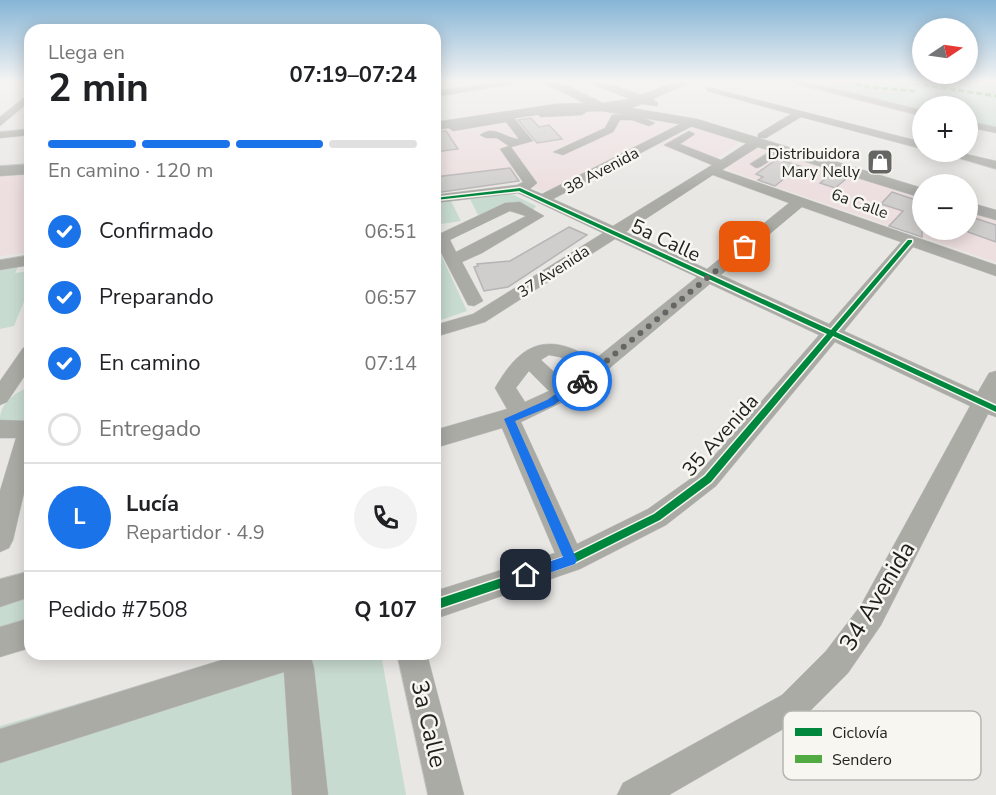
<!DOCTYPE html>
<html lang="es">
<meta charset="utf-8">
<style>
body{margin:0;font-family:"Nunito Sans",sans-serif;background:#f2f2f2;color:#202124;height:100vh;display:flex;flex-direction:column;font-size:22px;white-space:nowrap}
*{box-sizing:border-box;margin:0}
p{font-size:20px;color:#757577}
.icon{flex:none;width:33px;height:33px;fill:none;stroke:currentColor;stroke-width:2;stroke-linecap:round;stroke-linejoin:round}
.map{position:relative;flex:1;overflow:hidden}
.sheet{position:absolute;left:24px;top:24px;width:417px;height:636px;display:flex;flex-direction:column;background:#fff;border-radius:18px;box-shadow:0 3px 15px #0003}
.sheet>*{flex:none}
.needle{width:39px;rotate:77deg}
.controls{position:absolute;left:912px;top:18px;display:grid;gap:12px}
.controls a{display:grid;place-items:center;width:66px;height:66px;border-radius:50%;background:#fff;box-shadow:0 3px 15px #0003;font-size:30px}
.pin{position:absolute;display:grid;place-items:center;width:51px;height:51px;color:#fff;margin:-26px;border-radius:12px;box-shadow:0 3px 9px #0006}
.courier{position:absolute;display:grid;place-items:center;width:60px;height:60px;margin:-30px;border:4px solid #1a73e8;border-radius:50%;background:#fff;color:#222;box-shadow:0 2px 8px #0007}
.head em{font-style:normal;font-weight:700}
.head div{display:flex;flex-direction:column-reverse}
.head{display:flex;align-items:center;justify-content:space-between;height:102px;padding:0 24px}
h1{font-size:39px;font-weight:700;line-height:45px}
.bar{display:grid;grid-template-columns:repeat(4,1fr);gap:9px 6px;align-content:center;height:72px;padding:0 24px}
.bar i{height:8px;border-radius:4px;background:#e0e0e0}
.bar .selected{background:#1a73e8}
.bar p{grid-column:span 4}
.line{display:flex;align-items:center;gap:15px;padding:0 24px;border-top:2px solid #e0e0e0}
.line div{flex:1}
.round{display:grid;place-items:center;flex:none;width:63px;height:63px;border-radius:32px;background:#f2f2f2}
ol{padding:0 24px;list-style:none}
li{display:flex;align-items:center;gap:18px;height:66px}
li p{margin-inline-start:auto}
li .icon{padding:6px;border-radius:50%;background:#1a73e8;color:#fff;stroke-width:4}
li:last-child{color:#757577}
li i{width:33px;height:33px;border:3px solid #e0e0e0;border-radius:50%}
.map>svg:first-child{display:block}
</style>
<div class="map">
<svg width="996" height="795" viewBox="0 0 996 795">
<rect width="100%" height="100%" fill="#e8e7e4"/>
<path fill="#eddedf" d="M 596,111 L 621,112 L 680,123 L 551,190 L 541,191 L 521,180 L 435,193 L 435,129 L 535,113 Z
M 692,128 L 698,128 L 741,141 L 709,163 L 658,145 Z
M 757,148 L 922,197 L 922,230 L 968,230 L 968,211 L 996,220 L 996,262 L 730,171 L 727,167 Z
M 30,171 L 30,252 L 0,256 L 0,176 Z"/>
<path fill="#c8dbd0" d="M 806,82 L 996,82 L 996,128 L 968,121 L 968,106 L 922,106 L 922,110 Z
M 508,192 L 536,206 L 533,210 L 524,206 L 478,215 L 469,197 Z
M 450,199 L 461,221 L 435,225 L 435,202 Z
M 435,242 L 467,311 L 435,322 Z
M 18,267 L 15,273 L 30,271 L 30,287 L 14,326 L 0,329 L 0,270 Z
M 30,386 L 30,420 L 21,423 L 0,420 C 0,402 16,393 30,386 Z
M 30,591 L 30,623 L 0,631 L 0,599 Z
M 250,654 L 381,654 L 406,795 L 0,795 L 0,726 Z"/>
<path fill="#cfcecd" stroke="#b6b4b4" stroke-width="1.5" d="M 531,118 L 539,127 L 549,125 L 562,139 L 537,143 L 518,120 Z
M 446,131 L 458,149 L 435,152 L 435,132 Z
M 777,159 L 800,166 L 775,186 L 758,180 L 763,177 L 756,174 Z
M 510,168 L 519,181 L 435,193 L 435,177 Z
M 832,174 L 846,179 L 835,188 L 820,183 Z
M 892,192 L 922,202 L 922,237 L 889,226 L 903,211 L 881,204 Z
M 968,216 L 996,225 L 996,242 L 968,232 Z
M 569,227 L 587,235 L 508,287 L 484,291 L 474,267 L 478,266 L 477,264 L 510,261 Z"/>
<g fill="none" stroke-linecap="round" stroke-linejoin="round">
<g stroke="#c3c3c1" stroke-width="1">
<path id="minor" d="M 498,82 L 523,82 L 435,97 L 435,91 Z
M 789,82 L 806,82 L 922,110 L 922,116 Z
M 707,87 L 922,142 L 922,149 L 801,117 L 766,138 L 758,138 L 758,134 L 791,114 L 707,91 Z
M 30,93 L 30,101 L 0,126 L 0,117 Z
M 588,104 L 593,107 L 582,115 L 541,117 L 532,110 L 537,107 C 553,113 572,110 588,104 Z
M 501,112 L 509,112 L 533,141 L 511,147 L 537,183 L 530,189 L 542,194 L 688,120 L 696,120 L 696,124 L 553,199 L 613,226 L 712,165 L 664,145 L 689,131 L 695,134 L 680,144 L 721,160 L 753,139 L 761,139 L 761,145 L 722,170 L 996,265 L 996,276 L 913,247 L 844,331 L 978,392 L 989,373 L 996,371 L 996,417 L 988,414 L 881,625 L 848,673 L 804,717 L 669,795 L 617,795 L 623,783 L 782,695 L 826,651 L 861,605 L 970,406 L 835,342 L 716,486 L 666,525 L 580,569 L 435,619 L 435,591 L 555,553 L 502,428 L 435,448 L 435,430 L 507,409 L 495,388 C 521,342 548,331 594,360 L 697,277 L 615,239 L 485,322 L 435,337 L 435,325 L 473,314 L 603,233 L 518,193 L 435,203 L 435,195 L 517,185 L 523,182 L 500,149 L 509,146 L 497,138 L 486,138 L 480,135 C 494,124 506,139 519,139 L 506,122 L 453,131 L 442,123 L 448,120 L 456,124 L 501,116 ZM 713,175 L 789,203 L 707,269 L 626,232 ZM 802,207 L 901,242 L 829,324 L 721,275 ZM 710,284 L 819,335 L 700,472 L 648,509 L 577,544 L 521,422 L 571,398 L 587,387 ZM 549,355 L 560,357 L 581,370 L 565,382 L 541,360 ZM 529,371 L 549,391 L 525,402 L 516,388 Z
M 634,114 L 655,123 L 649,126 L 632,120 L 620,120 L 613,132 L 563,155 L 553,152 L 605,128 L 612,115 Z
M 968,121 L 996,127 L 996,133 L 968,127 Z
M 30,129 L 30,135 L 0,138 L 0,132 Z
M 780,145 L 786,149 L 784,152 L 760,167 L 756,168 L 750,164 Z
M 938,152 L 957,152 L 996,161 L 996,169 Z
M 520,202 L 544,216 L 482,253 L 462,262 L 483,301 L 474,306 L 468,305 L 435,241 L 435,236 L 505,203 ZM 510,211 L 526,216 L 456,252 L 450,240 Z
M 30,255 L 30,265 L 0,270 L 0,260 Z
M 30,346 L 30,368 L 7,402 L 0,405 L 0,381 L 23,348 Z
M 0,420 L 30,421 L 30,467 L 13,540 L 9,548 L 0,552 L 0,491 L 16,438 L 0,438 Z
M 30,571 L 30,597 L 0,607 L 0,579 Z
M 30,618 L 30,648 L 0,657 L 0,627 Z
M 241,654 L 310,654 L 314,668 L 328,795 L 292,795 L 284,672 L 0,763 L 0,729 Z
M 397,654 L 427,654 L 464,795 L 428,795 Z"/>
</g>
<g stroke="#c3c3c1" stroke-width="1">
<path id="major" d="M 542,82 L 560,82 L 603,103 L 630,99 L 587,82 L 604,82 L 641,95 L 675,82 L 691,82 L 653,99 L 658,103 L 657,106 L 642,104 L 631,108 L 697,119 L 922,188 L 922,198 L 690,126 L 602,111 L 556,112 L 435,130 L 435,122 L 556,104 L 584,103 Z
M 30,164 L 30,174 L 0,176 L 0,166 Z
M 968,202 L 996,210 L 996,220 L 968,212 Z"/>
</g>
<use href="#minor" fill="#ababa6" fill-rule="evenodd"/>
<use href="#major" fill="#acada8" fill-rule="evenodd"/>
<path stroke="#52aa43" stroke-width="3" stroke-dasharray="6 3" stroke-linecap="butt" d="M 847,82 L 868,87 L 915,91
M 905,82 L 996,96
M 798,83 L 806,82"/>
<g stroke="#f7f6f0" stroke-width="3">
<path id="cycleway" d="M 520,188 L 831,330 L 908,240 L 912,240 L 912,242 L 836,332 L 996,406 L 996,412 L 833,336 L 711,482 L 660,520 L 574,563 L 435,610 L 435,600 L 569,556 L 654,514 L 705,476 L 827,334 L 519,191 L 435,200 L 435,198 Z"/>
</g>
<use href="#cycleway" fill="#00873e" fill-rule="evenodd"/>
</g>
<linearGradient id="sky" x2="0" y2="1"><stop stop-color="#86b5d6"/><stop offset="0.42" stop-color="#f5f4f3"/><stop offset="1" stop-color="#f5f4f3" stop-opacity="0"/></linearGradient>
<rect width="996" height="193" fill="url(#sky)"/>
<path fill="#1a73e8" d="M 579,378 L 587,381 L 554,405 L 515,421 L 577,560 L 575,564 L 526,581 L 521,579 L 521,571 L 563,557 L 504,419 L 547,400 Z"/>
<g fill="none" stroke-linecap="round" stroke-linejoin="round">
<path stroke="#656563" stroke-width="6" stroke-dasharray="0 10.8" d="M 582,381 L 745,247"/>
</g>
<defs>
<g id="shop-square" transform="scale(1.35)"><rect x="-9" y="-9" width="18" height="18" rx="4" fill="#656563" stroke="#f7f6f0"/><path d="M-5-2.5h2.3a2.7 3.5 0 0 1 5.4 0H5L5.5 6h-11ZM-1.5-2.5h3a1.5 2.3 0 0 0-3 0Z" fill="#fff"/></g>
</defs>
<g fill-rule="evenodd">
<use href="#shop-square" x="880" y="162"/>
</g>
<g text-anchor="middle" stroke-width="5" stroke-linejoin="round" paint-order="stroke">
<g font-size="16" fill="#1f1f1d" stroke="#f7f6f0" text-anchor="end">
<text x="860" y="159">Distribuidora<tspan x="860" dy="18">Mary Nelly</tspan></text>
</g>
<g font-size="16" fill="#1f1f1d" stroke="#f7f6f0">
<text transform="translate(601 170) rotate(-28)" y="6">38 Avenida</text>
<text transform="translate(860 203) rotate(20)" y="6">6a Calle</text>
<text transform="translate(553 271) rotate(-33)" y="6">37 Avenida</text>
</g>
<g font-size="20" fill="#1f1f1d" stroke="#f7f6f0">
<text transform="translate(666 240) rotate(25)" y="7">5a Calle</text>
<text transform="translate(720 435) rotate(-48)" y="7">35 Avenida</text>
</g>
<g font-size="24" fill="#1f1f1d" stroke="#f7f6f0">
<text transform="translate(877 596) rotate(-59)" y="8">34 Avenida</text>
<text transform="translate(429 724) rotate(77)" y="8">3a Calle</text>
</g>
</g>
<rect x="783" y="711" width="198" height="69" rx="9" fill="#f7f6f0" stroke="#b6b6b1" stroke-width="1.5"/>
<rect x="795" y="728" width="27" height="8" fill="#00873e"/>
<rect x="795" y="755" width="27" height="8" fill="#52aa43"/>
<g font-size="16" fill="#1f1f1d">
<text x="832" y="738">Ciclovía</text>
<text x="832" y="765">Sendero</text>
</g>
</svg>
<div class="controls">
<a><svg class="needle" viewBox="-14 -14 28 28"><path d="M0-13l5 13h-10z" fill="#e53935"/><path d="M0 13l5-13h-10z" fill="#757577"/></svg></a>
<a>+</a>
<a>−</a>
</div>
<div class="pin" style="left:745px;top:247px;background:#ea580c"><svg class="icon" aria-label="bag" viewBox="0 0 24 24"><path d="M5 8h14l-1 12H6zM9 8a3 3 0 0 1 6 0"/></svg></div>
<div class="pin" style="left:526px;top:575px;background:#1f2937"><svg class="icon" aria-label="home" viewBox="0 0 24 24"><path d="M3 11l9-7 9 7M6 9v11h12V9"/></svg></div>
<div class="courier" style="left:582px;top:381px"><svg class="icon" aria-label="bike" viewBox="0 0 24 24"><circle cx="6" cy="16" r="4"/><circle cx="18" cy="16" r="4"/><path d="M6 16l4-8h5l3 8M10 8l3 8H6M13 5h3"/></svg></div>
<section class="sheet">
<div class="head"><div><h1>2 min</h1><p>Llega en</p></div><em>07:19–07:24</em></div>
<div class="bar"><i class="selected"></i><i class="selected"></i><i class="selected"></i><i></i><p>En camino · 120 m</p></div>
<ol>
<li><svg class="icon" aria-label="check" viewBox="0 0 24 24"><path d="M5 12l5 5 9-10"/></svg>Confirmado<p>06:51</p></li>
<li><svg class="icon" aria-label="check" viewBox="0 0 24 24"><path d="M5 12l5 5 9-10"/></svg>Preparando<p>06:57</p></li>
<li><svg class="icon" aria-label="check" viewBox="0 0 24 24"><path d="M5 12l5 5 9-10"/></svg>En camino<p>07:14</p></li>
<li><i></i>Entregado</li>
</ol>
<div class="line" style="height:108px"><b class="round" style="background:#1a73e8;color:#fff">L</b><div><b>Lucía</b><p>Repartidor · 4.9</p></div><a class="round"><svg class="icon" aria-label="phone" viewBox="0 0 24 24"><path d="M5 4h4l2 5-3 2q2 4 5 5l2-3 5 2v4C11 20 4 13 5 4z"/></svg></a></div>
<div class="line" style="height:78px"><div>Pedido #7508</div><b>Q 107</b></div>
</section>
</div>
